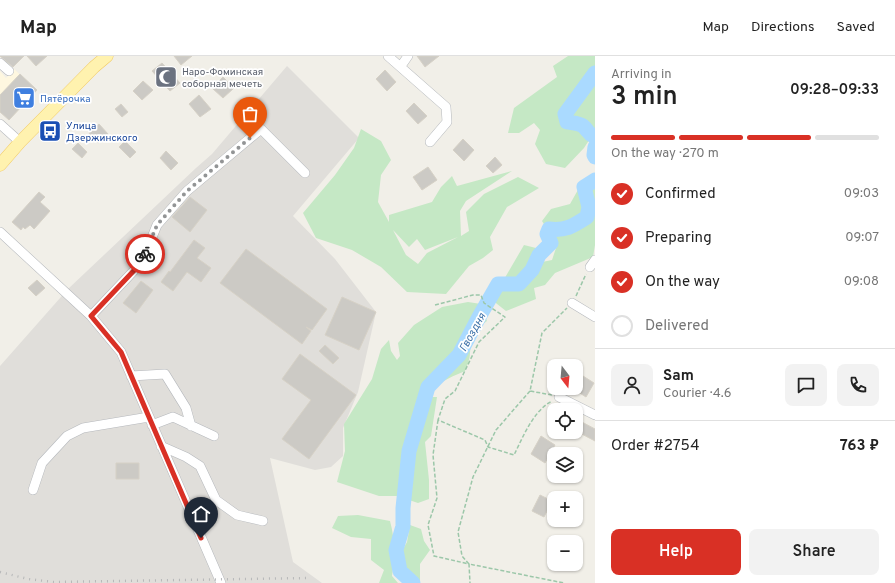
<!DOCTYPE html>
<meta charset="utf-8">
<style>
body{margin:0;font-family:Overpass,sans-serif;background:#f2f2f2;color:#222;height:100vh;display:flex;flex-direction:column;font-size:15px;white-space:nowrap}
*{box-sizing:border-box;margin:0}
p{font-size:13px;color:#767676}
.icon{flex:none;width:22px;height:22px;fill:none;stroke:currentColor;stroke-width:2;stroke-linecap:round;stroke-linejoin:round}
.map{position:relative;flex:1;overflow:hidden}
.sheet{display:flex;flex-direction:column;background:#fff;width:300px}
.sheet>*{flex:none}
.needle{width:26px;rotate:164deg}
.tools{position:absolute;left:547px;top:303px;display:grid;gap:8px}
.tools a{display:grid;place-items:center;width:36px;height:36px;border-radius:8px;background:#fff;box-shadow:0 1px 3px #0004;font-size:20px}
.pin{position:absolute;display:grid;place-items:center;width:34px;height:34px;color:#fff;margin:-41px -17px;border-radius:50% 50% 50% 0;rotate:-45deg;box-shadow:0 0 4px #0007}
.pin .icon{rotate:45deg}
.courier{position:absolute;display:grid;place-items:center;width:40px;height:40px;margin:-20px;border:3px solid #d93025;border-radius:50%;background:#fff;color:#222;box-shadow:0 1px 5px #0007}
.head em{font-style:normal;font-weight:600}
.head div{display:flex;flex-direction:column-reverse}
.head{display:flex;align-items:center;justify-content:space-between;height:68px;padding:0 16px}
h1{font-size:26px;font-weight:600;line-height:30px}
.bar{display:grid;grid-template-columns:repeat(4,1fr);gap:6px 4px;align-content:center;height:48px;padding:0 16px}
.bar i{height:5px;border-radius:3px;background:#e0e0e0}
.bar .current{background:#d93025}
.bar p{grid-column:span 4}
.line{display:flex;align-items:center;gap:10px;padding:0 16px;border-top:1px solid #e0e0e0}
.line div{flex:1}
.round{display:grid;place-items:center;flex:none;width:42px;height:42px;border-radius:8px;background:#f2f2f2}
ol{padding:0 16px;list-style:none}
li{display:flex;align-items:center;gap:12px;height:44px}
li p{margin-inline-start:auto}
li .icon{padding:4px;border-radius:50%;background:#d93025;color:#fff;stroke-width:4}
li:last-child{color:#767676}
li i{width:22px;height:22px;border:2px solid #e0e0e0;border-radius:50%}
.action{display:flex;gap:8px;margin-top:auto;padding:8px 16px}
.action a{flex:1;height:46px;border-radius:8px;background:#d93025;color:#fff;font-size:16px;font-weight:600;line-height:46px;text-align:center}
.action a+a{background:#f2f2f2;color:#222}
header{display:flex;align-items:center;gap:24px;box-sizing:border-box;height:56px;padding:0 20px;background:#fff;border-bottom:1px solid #e0e0e0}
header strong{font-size:19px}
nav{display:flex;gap:22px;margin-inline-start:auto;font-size:14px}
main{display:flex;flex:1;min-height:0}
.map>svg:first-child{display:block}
</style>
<header>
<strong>Map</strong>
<nav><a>Map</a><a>Directions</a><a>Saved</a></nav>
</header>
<main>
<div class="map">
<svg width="595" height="527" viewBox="0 0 595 527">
<rect width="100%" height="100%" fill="#f1efe8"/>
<path fill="#fef7e0" d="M 14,13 L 37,34 L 9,64 L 0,56 L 0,15 L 6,22 Z"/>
<path fill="#e0deda" d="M 287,10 L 359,82 L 293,160 L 335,203 L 376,256 L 358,336 L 343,372 L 343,400 L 331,411 L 315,414 L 270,402 L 293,506 L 322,527 L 0,527 L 0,310 L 68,233 L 196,112 L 212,98 Z"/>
<path fill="#c5e8c5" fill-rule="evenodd" d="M 568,0 L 595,0 L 595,75 L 584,92 L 565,112 L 546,108 L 535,88 L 540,74 L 534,67 L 519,77 L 508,77 L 514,52 L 557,21 L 553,10 Z
M 361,73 L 381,85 L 391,104 L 381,119 L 378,146 L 389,166 L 389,159 L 432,146 L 441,131 L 452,120 L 457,130 L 512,115 L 466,145 L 460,155 L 461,180 L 469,175 L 466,156 L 484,138 L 518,121 L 539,132 L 507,151 L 490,181 L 493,194 L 483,202 L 469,210 L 446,238 L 407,236 L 381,211 L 352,194 L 316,182 L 303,157 L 335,119 L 354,92 ZM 393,174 L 409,191 L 417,183 L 425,194 L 458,181 L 427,197 L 418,208 L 406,199 Z
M 591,123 L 595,128 L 595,189 L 593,201 L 555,217 L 545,229 L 534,232 L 536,243 L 506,255 L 492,244 L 524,189 L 540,193 L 542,206 L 552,204 L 557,189 L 542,165 L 551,153 L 570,148 L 583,125 Z
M 468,246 L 481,248 L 487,265 C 470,277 472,279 470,297 C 470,303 467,310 465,315 C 448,322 434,329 422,342 L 397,440 L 379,440 L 337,426 L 345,395 L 344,368 L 372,323 L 381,293 L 389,284 L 391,295 L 397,304 L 400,300 L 398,287 L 414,269 L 442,251 Z
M 430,341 L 437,341 L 431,380 L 425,386 L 429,424 L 429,443 L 418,447 L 409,444 C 413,409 415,374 430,341 Z
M 358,459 L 390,465 C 395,483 395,501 392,520 L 398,527 L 379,527 L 384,514 L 371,504 L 371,483 L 351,481 L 332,472 L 338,460 Z
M 410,469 L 421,473 L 424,485 L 430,494 L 420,508 L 420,526 L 408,519 L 399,501 L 407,486 Z"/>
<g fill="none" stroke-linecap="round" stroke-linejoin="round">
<path stroke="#aadaff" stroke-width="15" d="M 595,17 L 565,58 L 567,66 C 572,67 579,67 583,70 C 588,74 587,77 595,81
M 595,91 L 594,99 L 595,101
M 413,527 L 400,515 L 396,494 L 403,470 L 403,452 L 409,395 L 428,331 L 459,299 L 479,261 L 498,228 L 519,228 L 532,214 L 539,199 L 551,187 L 547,178 L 549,173 C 566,175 573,170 587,161 L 589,151 L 584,131 L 595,124"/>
</g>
<path fill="#cccac5" stroke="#d6d1c6" d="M 0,0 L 24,0 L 13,11 Z
M 27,0 L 47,0 L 36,10 Z
M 174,0 L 192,0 L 181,9 Z
M 417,0 L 439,0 L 425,11 Z
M 162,7 L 180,27 L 170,35 L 152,15 Z
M 385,14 L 396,26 L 387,35 L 376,23 Z
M 20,18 L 37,34 L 9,64 L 0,56 L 0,39 Z
M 223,21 L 234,32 L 223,42 L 212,32 Z
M 143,25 L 153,34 L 142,44 L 133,35 Z
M 199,39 L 211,53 L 200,61 L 189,48 Z
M 414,47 L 427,60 L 418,68 L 406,55 Z
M 121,48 L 128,56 L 122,61 L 115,53 Z
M 99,68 L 108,78 L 98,87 L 89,77 Z
M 463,83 L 474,94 L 464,105 L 453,94 Z
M 125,85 L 136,96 L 130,102 L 119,91 Z
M 78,87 L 87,96 L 82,102 L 72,93 Z
M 166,95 L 178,107 L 171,114 L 160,102 Z
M 495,101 L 502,109 L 493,117 L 486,110 Z
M 428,111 L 437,124 L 422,134 L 413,121 Z
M 39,136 L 45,141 L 40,146 L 50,155 L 34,173 L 30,169 L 25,173 L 23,171 L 21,174 L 12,166 Z
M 190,141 L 207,154 L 190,176 L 172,161 Z
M 194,184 L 205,192 L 197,202 L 211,212 L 201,226 L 187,216 L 173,235 L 161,226 L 169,215 L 170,216 Z
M 246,193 L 327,253 L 312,274 L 306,271 L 311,275 L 302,288 L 220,227 Z
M 37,224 L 45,232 L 36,240 L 28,232 Z
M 141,225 L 153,234 L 136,257 L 123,247 Z
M 342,241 L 376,256 L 359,294 L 325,279 Z
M 325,289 L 339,302 L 333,308 L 319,295 Z
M 300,298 L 356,339 L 309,403 L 282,383 L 311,344 L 282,323 Z
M 583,320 L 594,327 L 586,341 L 575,334 Z
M 580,365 L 595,373 L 595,385 L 576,375 L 576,371 Z
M 541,380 L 555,389 L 545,407 L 531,398 Z
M 116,407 L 139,407 L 139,423 L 116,423 Z
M 540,439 L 552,445 L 544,461 L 532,455 Z"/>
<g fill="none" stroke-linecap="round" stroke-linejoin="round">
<g stroke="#b5b8bc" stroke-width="10">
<path id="minor" d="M 388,0 L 446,51 L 447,66 L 430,86
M 0,7 L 9,15
M 401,10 L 408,0
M 0,68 L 20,86
M 0,176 L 91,260 L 121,296 L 221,527
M 590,211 L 595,204
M 572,247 L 595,261
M 91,260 L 142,206 L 157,169 L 187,135 L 261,73 L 305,117
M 131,320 L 165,318 L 186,352 L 191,370
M 559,341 L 595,359
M 152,369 L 173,361 L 214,380
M 161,390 L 186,401 L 200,410 L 216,444 L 237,459 L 263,465
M 33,434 L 42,407 L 67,380 L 83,372 L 149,361"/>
</g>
<g stroke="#f2c960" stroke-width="13">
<path id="major" d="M 0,109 L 20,86 L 94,11 L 107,0"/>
</g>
<path stroke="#9cc7a9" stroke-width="1.5" stroke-dasharray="4 2" stroke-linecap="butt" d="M 576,240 L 586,218
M 435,249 L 473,239 L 481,239 L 484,247 L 505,261 L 479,286 L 455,335 L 445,343 L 438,364 L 485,384 L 488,391 L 514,399 C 523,381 533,355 552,345
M 530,335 L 496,374 L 473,421 L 458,476 L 462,500 L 469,508 L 564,527
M 552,339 L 530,335 L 542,277 L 567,252
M 438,364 L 433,399 L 437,442 L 428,469 L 434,500 L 469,508 L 470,527"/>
<use href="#minor" stroke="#fff" stroke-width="9"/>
<use href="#major" stroke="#fff2af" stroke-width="12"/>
<path stroke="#b6b7b8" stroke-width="2.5" stroke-dasharray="1 5" stroke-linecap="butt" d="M 0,516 L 28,523 L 54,526 L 308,522"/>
</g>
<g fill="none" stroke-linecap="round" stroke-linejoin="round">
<path stroke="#929495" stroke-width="4" stroke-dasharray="0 7.2" d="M 145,198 L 157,169 L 187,135 L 250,82"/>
<path stroke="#d93025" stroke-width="5" d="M 145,198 L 142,206 L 91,260 L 121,296 L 201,482"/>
</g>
<defs>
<g id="mosque-square" transform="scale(1.15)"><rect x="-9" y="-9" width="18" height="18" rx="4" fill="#6b7280" stroke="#fff"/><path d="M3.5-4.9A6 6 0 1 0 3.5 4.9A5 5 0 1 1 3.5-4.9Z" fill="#fff"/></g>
<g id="supermarket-square" transform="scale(1.15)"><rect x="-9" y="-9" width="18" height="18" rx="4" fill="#3f7fe0" stroke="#fff"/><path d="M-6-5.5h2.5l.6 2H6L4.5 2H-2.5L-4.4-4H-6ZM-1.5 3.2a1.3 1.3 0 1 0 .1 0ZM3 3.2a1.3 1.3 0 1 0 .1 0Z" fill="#fff"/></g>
<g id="bus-square" transform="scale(1.15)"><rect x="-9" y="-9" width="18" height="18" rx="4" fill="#1a4fb4" stroke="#fff"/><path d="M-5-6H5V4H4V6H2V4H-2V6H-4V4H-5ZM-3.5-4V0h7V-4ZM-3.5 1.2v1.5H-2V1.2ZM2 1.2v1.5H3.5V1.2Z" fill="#fff"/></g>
</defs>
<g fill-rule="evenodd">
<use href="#mosque-square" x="166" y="21"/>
<use href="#supermarket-square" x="24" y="42"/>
<use href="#bus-square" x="50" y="75"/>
</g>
<g text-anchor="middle" stroke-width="3.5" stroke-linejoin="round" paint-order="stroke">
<g font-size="10" fill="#5b616d" stroke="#fff" text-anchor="start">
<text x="182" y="19">Наро-Фоминская<tspan x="182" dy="12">соборная мечеть</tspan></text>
</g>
<g font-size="10" fill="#366cbe" stroke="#fff" text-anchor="start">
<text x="40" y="46">Пятёрочка</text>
</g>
<g font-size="10" fill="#164399" stroke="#fff" text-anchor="start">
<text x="66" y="73">Улица<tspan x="66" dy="12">Дзержинского</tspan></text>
</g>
<g font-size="11" font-style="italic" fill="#4174aa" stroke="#fff">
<text transform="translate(472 276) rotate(-61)" y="4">Гвоздня</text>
</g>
</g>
</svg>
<div class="tools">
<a><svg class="needle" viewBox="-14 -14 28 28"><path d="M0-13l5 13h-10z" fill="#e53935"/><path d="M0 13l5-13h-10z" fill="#767676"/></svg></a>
<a><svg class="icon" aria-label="locate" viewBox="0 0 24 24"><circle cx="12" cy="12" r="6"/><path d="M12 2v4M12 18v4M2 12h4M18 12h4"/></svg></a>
<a><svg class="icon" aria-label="layers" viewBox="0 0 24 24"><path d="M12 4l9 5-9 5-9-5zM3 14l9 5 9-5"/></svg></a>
<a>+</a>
<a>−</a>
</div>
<div class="pin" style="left:250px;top:82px;background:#ea580c"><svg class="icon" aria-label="bag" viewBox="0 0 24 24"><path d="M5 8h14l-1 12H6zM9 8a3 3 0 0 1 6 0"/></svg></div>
<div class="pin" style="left:201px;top:482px;background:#1f2937"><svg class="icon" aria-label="home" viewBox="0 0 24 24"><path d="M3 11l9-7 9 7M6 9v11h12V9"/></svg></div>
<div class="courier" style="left:145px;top:198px"><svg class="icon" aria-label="bike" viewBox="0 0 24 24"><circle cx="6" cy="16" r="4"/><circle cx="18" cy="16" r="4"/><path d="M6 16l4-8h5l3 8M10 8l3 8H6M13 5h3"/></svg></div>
</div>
<section class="sheet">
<div class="head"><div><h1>3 min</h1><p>Arriving in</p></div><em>09:28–09:33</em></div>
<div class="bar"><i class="current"></i><i class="current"></i><i class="current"></i><i></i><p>On the way · 270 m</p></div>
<ol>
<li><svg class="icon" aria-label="check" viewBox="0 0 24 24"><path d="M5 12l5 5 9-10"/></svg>Confirmed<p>09:03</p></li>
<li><svg class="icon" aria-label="check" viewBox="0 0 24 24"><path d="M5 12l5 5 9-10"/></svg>Preparing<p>09:07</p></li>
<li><svg class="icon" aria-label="check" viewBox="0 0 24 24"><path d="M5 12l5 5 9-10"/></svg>On the way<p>09:08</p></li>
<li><i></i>Delivered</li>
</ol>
<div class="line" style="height:72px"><a class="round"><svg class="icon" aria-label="person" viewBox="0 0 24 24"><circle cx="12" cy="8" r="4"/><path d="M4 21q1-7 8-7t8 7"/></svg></a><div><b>Sam</b><p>Courier · 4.6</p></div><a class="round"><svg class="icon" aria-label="chat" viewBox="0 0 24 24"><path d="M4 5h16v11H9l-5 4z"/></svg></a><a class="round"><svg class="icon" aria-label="phone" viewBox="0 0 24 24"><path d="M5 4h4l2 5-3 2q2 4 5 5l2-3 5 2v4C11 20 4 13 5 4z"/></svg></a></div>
<div class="line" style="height:52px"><div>Order #2754</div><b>763 ₽</b></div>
<div class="action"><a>Help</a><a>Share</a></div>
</section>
</main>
